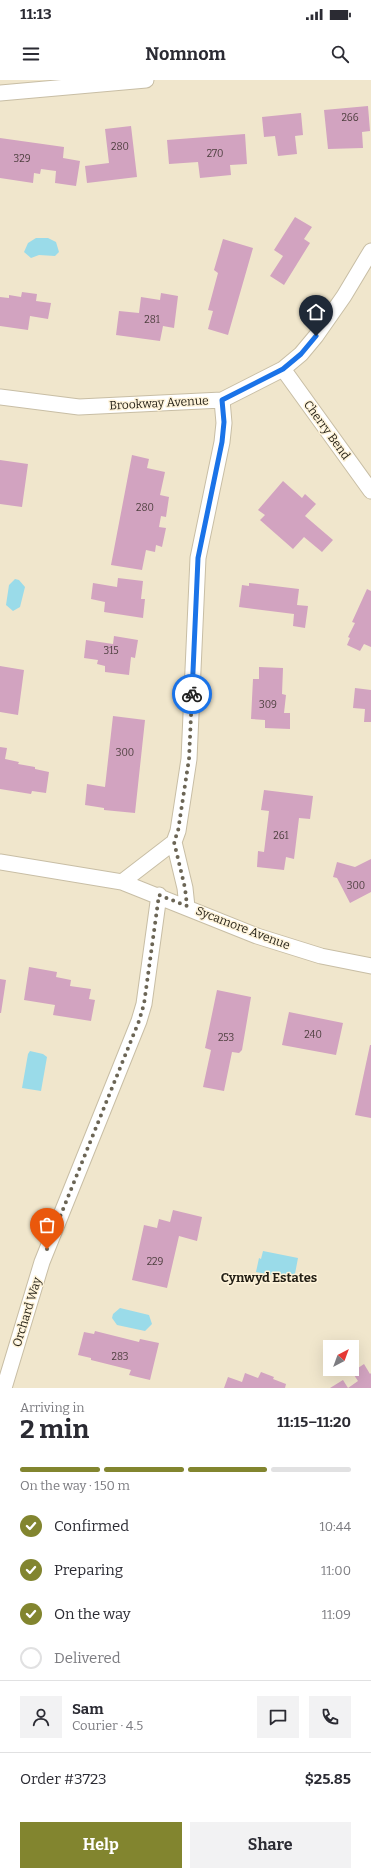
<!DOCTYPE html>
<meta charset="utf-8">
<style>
body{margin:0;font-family:Bitter,serif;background:#f2f2f3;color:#2b2b33;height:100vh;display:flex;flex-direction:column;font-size:15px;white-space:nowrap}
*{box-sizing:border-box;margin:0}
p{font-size:13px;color:#7c7c81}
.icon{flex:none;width:22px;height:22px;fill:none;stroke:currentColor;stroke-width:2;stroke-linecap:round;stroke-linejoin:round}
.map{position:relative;height:1308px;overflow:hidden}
.side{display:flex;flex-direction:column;background:#fff;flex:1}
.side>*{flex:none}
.needle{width:26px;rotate:41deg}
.fabs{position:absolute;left:323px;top:1260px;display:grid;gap:8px}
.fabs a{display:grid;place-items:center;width:36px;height:36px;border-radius:0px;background:#fff;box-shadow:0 4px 16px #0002;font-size:20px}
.pin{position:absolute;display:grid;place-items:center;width:34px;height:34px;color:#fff;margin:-41px -17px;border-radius:50% 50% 50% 0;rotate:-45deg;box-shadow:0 0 4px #0007}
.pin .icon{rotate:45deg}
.courier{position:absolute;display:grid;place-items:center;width:40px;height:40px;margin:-20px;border:3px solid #1a73e8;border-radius:50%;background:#fff;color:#222;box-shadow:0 1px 5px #0007}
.headline em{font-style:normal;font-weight:700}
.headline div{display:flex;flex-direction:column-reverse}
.headline{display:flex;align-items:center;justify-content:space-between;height:68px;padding:0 20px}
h1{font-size:26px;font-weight:700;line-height:30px}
.bar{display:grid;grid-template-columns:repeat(4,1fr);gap:6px 4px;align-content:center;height:48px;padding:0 20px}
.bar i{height:5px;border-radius:3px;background:#e1e1e2}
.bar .active{background:#82852f}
.bar p{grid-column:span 4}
.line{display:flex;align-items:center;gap:10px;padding:0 20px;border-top:1px solid #e1e1e2}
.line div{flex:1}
.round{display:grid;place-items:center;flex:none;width:42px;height:42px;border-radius:0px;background:#f2f2f3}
ol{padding:0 20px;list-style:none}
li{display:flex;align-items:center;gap:12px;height:44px}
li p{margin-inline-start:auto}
li .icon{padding:4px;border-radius:50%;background:#82852f;color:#fff;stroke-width:4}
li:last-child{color:#7c7c81}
li i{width:22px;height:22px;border:2px solid #e1e1e2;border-radius:50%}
.primary-button{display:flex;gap:8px;margin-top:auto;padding:8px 20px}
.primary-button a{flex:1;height:46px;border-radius:0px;background:#82852f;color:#fff;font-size:16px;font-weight:700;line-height:46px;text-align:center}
.primary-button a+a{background:#f2f2f3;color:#2b2b33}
.status{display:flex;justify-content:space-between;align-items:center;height:28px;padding:0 20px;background:#fff;direction:ltr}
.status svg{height:11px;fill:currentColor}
header{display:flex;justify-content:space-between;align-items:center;height:52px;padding:0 20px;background:#fff;font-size:18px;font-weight:700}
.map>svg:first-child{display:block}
</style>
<div class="status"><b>11:13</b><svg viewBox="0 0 49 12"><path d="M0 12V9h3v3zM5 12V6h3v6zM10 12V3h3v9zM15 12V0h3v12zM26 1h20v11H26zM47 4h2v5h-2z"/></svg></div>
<header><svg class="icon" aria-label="menu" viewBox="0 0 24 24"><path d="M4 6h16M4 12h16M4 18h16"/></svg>Nomnom<svg class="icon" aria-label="search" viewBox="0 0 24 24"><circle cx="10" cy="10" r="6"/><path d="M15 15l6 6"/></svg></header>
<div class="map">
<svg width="371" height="1308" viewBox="0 0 371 1308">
<rect width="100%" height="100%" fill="#f0e6cc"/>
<path fill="#9adbe9" d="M 36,158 L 48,158 L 56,162 L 59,172 L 55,176 L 39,175 L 31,178 L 24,172 L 28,163 Z
M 15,499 L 19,500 L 25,507 L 20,527 L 13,531 L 6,525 L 9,505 Z
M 30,971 L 43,974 L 47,977 L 41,1011 L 22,1008 L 28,974 Z
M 263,1171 L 298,1178 L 294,1199 L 256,1192 L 259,1178 L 261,1179 Z
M 120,1228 L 149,1235 L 152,1244 L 145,1251 L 117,1245 L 112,1238 L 113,1234 Z"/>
<path fill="#d2a3c0" d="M 368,26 L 370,51 L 362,52 L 363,68 L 328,69 L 324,30 Z
M 301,33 L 303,55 L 295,56 L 297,74 L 278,76 L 275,56 L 264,57 L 262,37 Z
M 131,46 L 137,97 L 87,103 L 85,86 L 109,83 L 105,49 Z
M 245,54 L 247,84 L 230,85 L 231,95 L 200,98 L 198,82 L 169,84 L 167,60 Z
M 0,58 L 64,67 L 63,78 L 80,81 L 76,106 L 55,103 L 56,91 L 41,89 L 40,94 L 34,93 L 33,103 L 0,98 Z
M 295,137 L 312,147 L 304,159 L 310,163 L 284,205 L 270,196 L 283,176 L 274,170 Z
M 223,159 L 253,168 L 228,255 L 208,249 L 213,231 L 208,230 L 218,193 L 214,190 Z
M 22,212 L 37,214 L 36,221 L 51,223 L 48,239 L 30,236 L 28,250 L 0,246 L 0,217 L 9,218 L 9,215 L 21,217 Z
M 161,213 L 178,216 L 174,248 L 163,246 L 160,261 L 116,255 L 119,231 L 139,233 L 141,217 L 160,220 Z
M 132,375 L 149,379 L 147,388 L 165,392 L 160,415 L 169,417 L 166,437 L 161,436 L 159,447 L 166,448 L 162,467 L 156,465 L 155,472 L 146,470 L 142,490 L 111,485 Z
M 0,380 L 28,384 L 22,427 L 0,424 Z
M 283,401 L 302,418 L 305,414 L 316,424 L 305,436 L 333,460 L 322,472 L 304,457 L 293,469 L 260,440 L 265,435 L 258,430 Z
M 118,498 L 143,501 L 141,519 L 145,519 L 143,538 L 104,532 L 105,522 L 91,519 L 93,503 L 117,507 Z
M 249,503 L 299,509 L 297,525 L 308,526 L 305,548 L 293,546 L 294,534 L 239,527 L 242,505 L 249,506 Z
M 367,509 L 371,511 L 371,567 L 364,564 L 360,571 L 347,565 L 350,558 L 348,557 L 355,543 L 352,542 Z
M 114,556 L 138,560 L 135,578 L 131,577 L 129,595 L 105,592 L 105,586 L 97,584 L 98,580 L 84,578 L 86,560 L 113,564 Z
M 0,586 L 24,590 L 18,635 L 0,632 Z
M 259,587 L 283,588 L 282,614 L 286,615 L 284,633 L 290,633 L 290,649 L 265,648 L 265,640 L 251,639 L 253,599 L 259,599 Z
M 355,608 L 371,610 L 371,642 L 364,642 L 365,629 L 353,628 Z
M 113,636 L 145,640 L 135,733 L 104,730 L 104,728 L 85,725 L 87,704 L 105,707 Z
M 0,667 L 7,668 L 5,679 L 19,682 L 18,684 L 35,687 L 35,689 L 49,692 L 46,713 L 32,711 L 31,714 L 0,709 Z
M 264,710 L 313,716 L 310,739 L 299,738 L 294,779 L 286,777 L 284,790 L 257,787 L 258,771 L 264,772 L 269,731 L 261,730 Z
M 371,779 L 371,812 L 350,823 L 337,798 L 333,797 L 337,782 L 355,787 Z
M 29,887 L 57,892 L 56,897 L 71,900 L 70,906 L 91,909 L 89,919 L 95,920 L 91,941 L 53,935 L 55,925 L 24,920 Z
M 0,899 L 6,900 L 1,933 L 0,933 Z
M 217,910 L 251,917 L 242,970 L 239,973 L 232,972 L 224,1011 L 203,1007 L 211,970 L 205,968 Z
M 289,932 L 343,943 L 336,975 L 282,965 Z
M 370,965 L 371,965 L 371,1038 L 355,1035 Z
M 173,1130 L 202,1137 L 197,1161 L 179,1156 L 167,1208 L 132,1200 L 144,1145 L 157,1148 L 159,1139 L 170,1142 Z
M 95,1251 L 139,1262 L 140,1259 L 159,1263 L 150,1300 L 129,1295 L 131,1290 L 91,1280 L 91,1278 L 78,1275 L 84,1252 L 94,1254 Z
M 364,1284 L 370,1294 L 371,1293 L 371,1308 L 330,1308 L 343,1300 L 348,1308 L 358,1301 L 352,1292 Z
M 261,1292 L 274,1297 L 273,1299 L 286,1304 L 285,1308 L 224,1308 L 228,1297 L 242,1302 L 245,1293 L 258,1298 Z"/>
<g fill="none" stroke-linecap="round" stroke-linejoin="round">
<g stroke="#c8bea5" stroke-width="17">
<path id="minor" d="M 0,13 L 146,0
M 283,289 L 371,411
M 0,317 L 79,327 L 222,320 L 283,289 L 301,274 L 316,256 L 344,216 L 371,171
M 174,762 L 185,808 L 187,827
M 0,782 L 122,802 L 257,856 L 321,876 L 371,886
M 122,802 L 174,762 L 178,751 L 189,679 L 198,478 L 222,362 L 224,343 L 222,320
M 4,1308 L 42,1182 L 139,941 L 144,924 L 159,815"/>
</g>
<use href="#minor" stroke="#fff" stroke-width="15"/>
</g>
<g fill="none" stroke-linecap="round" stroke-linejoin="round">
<path stroke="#6b6555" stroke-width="4" stroke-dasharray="0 7.2" d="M 47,1169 L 139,941 L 144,924 L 159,815 L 187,826 L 185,808 L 174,762 L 178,751 L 189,679 L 192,614"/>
<path stroke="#1a73e8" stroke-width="5" d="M 192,614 L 198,478 L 222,362 L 224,342 L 222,320 L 283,289 L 301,274 L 316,256"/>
</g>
<g text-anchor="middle" stroke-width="3" stroke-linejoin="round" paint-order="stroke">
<g font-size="10" fill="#4f4040">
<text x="350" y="41">266</text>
<text x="120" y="70">280</text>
<text x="215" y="77">270</text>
<text x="22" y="82">329</text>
<text x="152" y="243">281</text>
<text x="145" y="431">280</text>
<text x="111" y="574">315</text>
<text x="268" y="628">309</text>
<text x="125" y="676">300</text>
<text x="281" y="759">261</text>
<text x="356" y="809">300</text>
<text x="313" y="958">240</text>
<text x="226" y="961">253</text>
<text x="155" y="1185">229</text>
<text x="120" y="1280">283</text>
</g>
<g font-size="12" fill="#231f15" stroke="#fef3d9">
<text transform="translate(159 323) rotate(-3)" y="4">Brookway Avenue</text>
<text transform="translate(327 350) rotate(54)" y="4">Cherry Bend</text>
<text transform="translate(243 848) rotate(21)" y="4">Sycamore Avenue</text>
<text transform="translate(27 1232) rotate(-73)" y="4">Orchard Way</text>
</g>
<g font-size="13" font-weight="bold" fill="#231f15" stroke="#fef3d9">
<text x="269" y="1202">Cynwyd Estates</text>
</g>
</g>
</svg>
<div class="fabs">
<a><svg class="needle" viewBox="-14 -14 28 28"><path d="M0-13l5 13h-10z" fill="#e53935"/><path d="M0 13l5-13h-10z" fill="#7c7c81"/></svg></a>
</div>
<div class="pin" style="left:47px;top:1169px;background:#ea580c"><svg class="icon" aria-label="bag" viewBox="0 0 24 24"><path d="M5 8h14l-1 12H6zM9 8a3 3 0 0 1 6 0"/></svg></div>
<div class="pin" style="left:316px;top:256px;background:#1f2937"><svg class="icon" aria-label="home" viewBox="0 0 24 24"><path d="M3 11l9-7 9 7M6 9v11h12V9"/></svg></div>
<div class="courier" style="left:192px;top:614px"><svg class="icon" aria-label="bike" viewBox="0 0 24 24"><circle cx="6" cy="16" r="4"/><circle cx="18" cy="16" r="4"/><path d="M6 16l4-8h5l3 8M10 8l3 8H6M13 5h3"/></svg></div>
</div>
<section class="side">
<div class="headline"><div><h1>2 min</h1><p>Arriving in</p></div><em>11:15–11:20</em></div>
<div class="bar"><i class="active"></i><i class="active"></i><i class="active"></i><i></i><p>On the way · 150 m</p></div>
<ol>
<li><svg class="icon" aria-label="check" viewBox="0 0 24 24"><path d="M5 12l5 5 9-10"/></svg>Confirmed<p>10:44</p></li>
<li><svg class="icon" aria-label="check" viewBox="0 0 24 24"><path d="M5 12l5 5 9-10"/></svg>Preparing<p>11:00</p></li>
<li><svg class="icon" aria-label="check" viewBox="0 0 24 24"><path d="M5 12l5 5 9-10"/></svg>On the way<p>11:09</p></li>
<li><i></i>Delivered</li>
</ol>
<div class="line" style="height:72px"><a class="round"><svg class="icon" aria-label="person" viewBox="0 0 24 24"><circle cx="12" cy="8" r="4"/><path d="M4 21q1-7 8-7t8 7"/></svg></a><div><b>Sam</b><p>Courier · 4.5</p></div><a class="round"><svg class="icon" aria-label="chat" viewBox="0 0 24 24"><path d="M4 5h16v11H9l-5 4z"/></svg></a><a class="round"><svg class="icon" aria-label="phone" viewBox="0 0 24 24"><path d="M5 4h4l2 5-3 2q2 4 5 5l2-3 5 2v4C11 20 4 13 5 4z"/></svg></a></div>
<div class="line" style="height:52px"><div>Order #3723</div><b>$25.85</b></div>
<div class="primary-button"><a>Help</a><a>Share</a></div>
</section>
